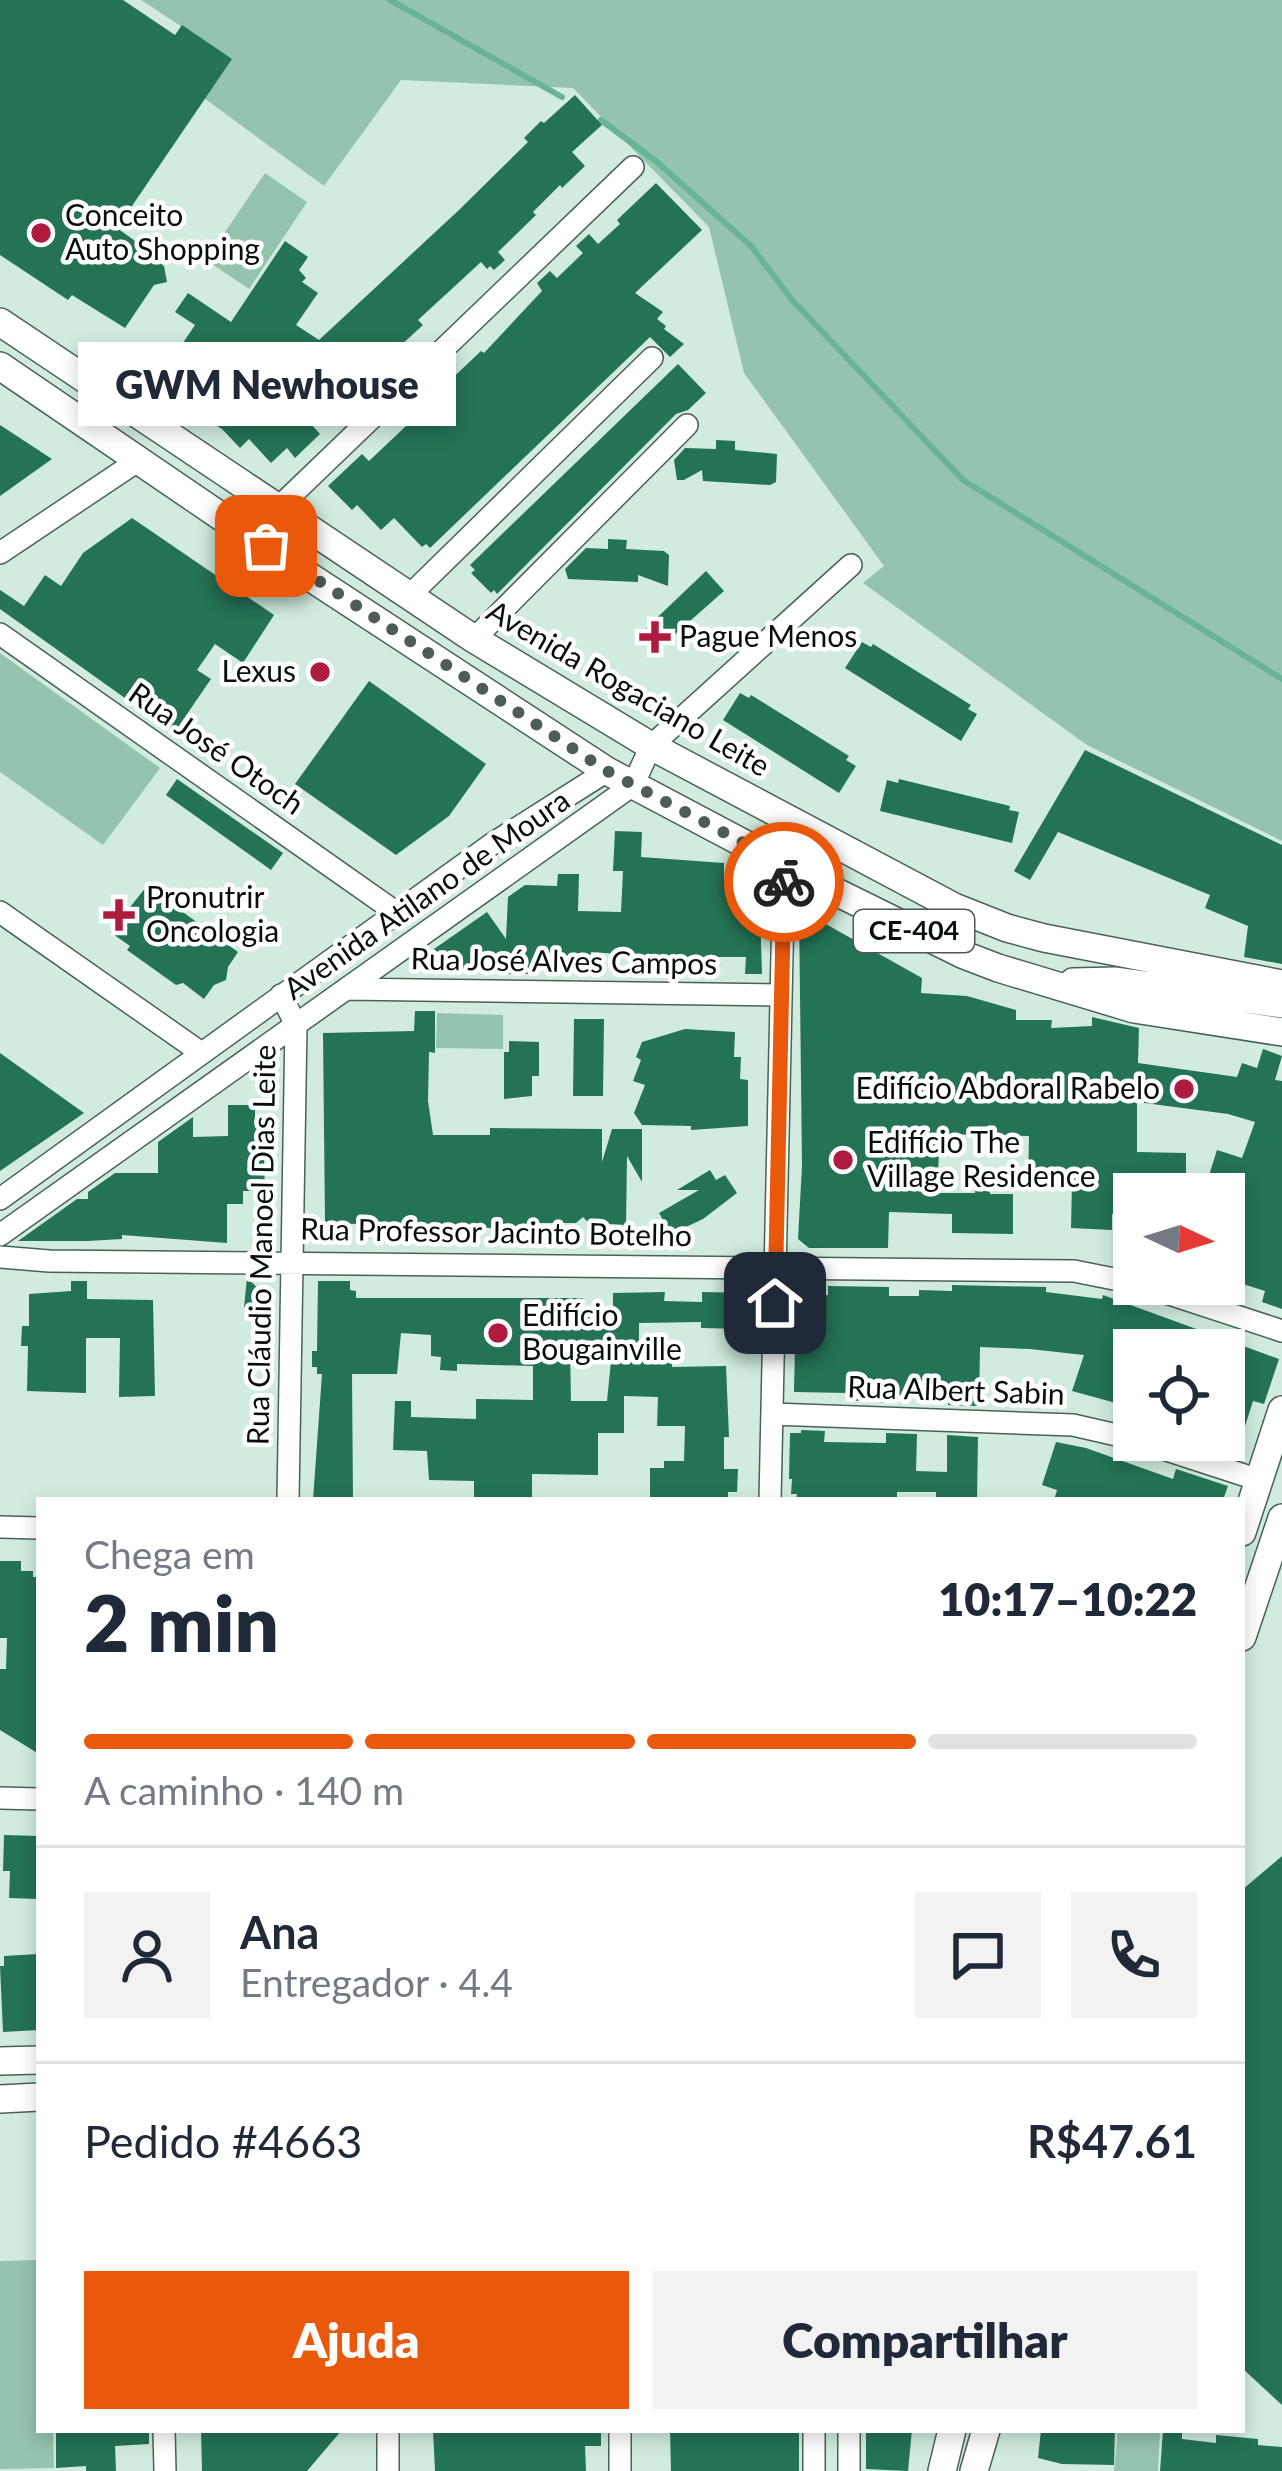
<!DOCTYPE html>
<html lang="pt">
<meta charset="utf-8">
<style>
body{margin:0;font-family:Lato,sans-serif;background:#f2f2f3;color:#1f2937;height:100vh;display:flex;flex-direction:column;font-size:45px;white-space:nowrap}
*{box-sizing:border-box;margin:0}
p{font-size:39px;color:#747a83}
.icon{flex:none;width:66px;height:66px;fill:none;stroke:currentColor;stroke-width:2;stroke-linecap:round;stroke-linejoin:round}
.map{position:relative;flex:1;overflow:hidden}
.drawer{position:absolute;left:36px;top:1497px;width:1209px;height:936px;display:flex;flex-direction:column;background:#fff;border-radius:0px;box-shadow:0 6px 18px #0003}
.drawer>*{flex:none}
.needle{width:78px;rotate:94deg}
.fabs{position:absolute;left:1113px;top:1173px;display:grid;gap:24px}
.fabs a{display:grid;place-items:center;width:132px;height:132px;border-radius:0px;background:#fff;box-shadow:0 6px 18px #0003;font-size:60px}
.pin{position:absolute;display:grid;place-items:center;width:102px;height:102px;color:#fff;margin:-51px;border-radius:24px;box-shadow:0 6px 18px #0006}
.courier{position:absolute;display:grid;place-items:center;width:120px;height:120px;margin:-60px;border:9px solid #ea580c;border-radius:50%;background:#fff;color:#222;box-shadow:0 3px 15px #0007}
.bubble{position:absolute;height:84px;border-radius:0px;background:#fff;box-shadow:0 6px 18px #0003;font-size:39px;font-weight:800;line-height:84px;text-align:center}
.overview em{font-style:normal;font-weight:800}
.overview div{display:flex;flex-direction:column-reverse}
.overview{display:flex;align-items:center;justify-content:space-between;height:204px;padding:0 48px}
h1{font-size:78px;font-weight:800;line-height:90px}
.bar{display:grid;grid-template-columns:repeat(4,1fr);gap:18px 12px;align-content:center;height:144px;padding:0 48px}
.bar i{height:15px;border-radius:9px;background:#e0e1e3}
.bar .active{background:#ea580c}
.bar p{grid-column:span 4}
.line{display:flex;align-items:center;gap:30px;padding:0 48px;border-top:3px solid #e0e1e3}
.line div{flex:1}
.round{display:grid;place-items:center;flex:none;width:126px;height:126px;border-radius:0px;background:#f2f2f3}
.primary-button{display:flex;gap:24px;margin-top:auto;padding:24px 48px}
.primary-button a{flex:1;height:138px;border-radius:0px;background:#ea580c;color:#fff;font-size:48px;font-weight:800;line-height:138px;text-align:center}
.primary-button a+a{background:#f2f2f3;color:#1f2937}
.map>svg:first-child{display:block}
</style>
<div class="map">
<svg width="1282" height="2471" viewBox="0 0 1282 2471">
<rect width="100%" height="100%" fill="#d1ecdf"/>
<path fill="#94c4ae" d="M 141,0 L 1282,0 L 1282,841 L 1087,745 L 863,583 L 884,566 L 744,373 L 709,227 L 573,88 L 401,80 L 324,186 L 204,98 L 231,59 Z
M 265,173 L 307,202 L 249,289 L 206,260 Z
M 0,653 L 160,768 L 103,845 L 0,772 Z
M 437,1013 L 503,1015 L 503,1049 L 436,1048 Z
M 39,2260 L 39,2430 L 53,2430 L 54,2468 L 0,2469 L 0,2261 Z
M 1118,2430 L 1160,2432 L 1158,2471 L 1114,2471 Z"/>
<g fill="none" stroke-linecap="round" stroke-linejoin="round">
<path stroke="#69b494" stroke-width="6" d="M 390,0 L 562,97
M 601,120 L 657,162 L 751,246 L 793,301 L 963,480 L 1282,679"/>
</g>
<path fill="#247355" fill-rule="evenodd" d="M 0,0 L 123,0 L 175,35 L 182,25 L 232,59 L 117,228 L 156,256 L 154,259 L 164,266 L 167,282 L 154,285 L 125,328 L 72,295 L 68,300 L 0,255 Z
M 575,95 L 602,125 L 572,152 L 585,166 L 562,188 L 560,185 L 533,212 L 536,215 L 498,252 L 505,260 L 494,270 L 490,266 L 487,269 L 481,262 L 418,320 L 423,325 L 313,426 L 320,434 L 295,458 L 287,448 L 271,463 L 249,439 L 240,448 L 222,429 L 132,375 L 146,355 L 166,368 L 195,325 L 175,312 L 188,293 L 231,322 L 285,241 L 308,257 L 299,270 L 306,278 L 302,282 L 318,293 L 296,325 L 319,340 L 459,210 L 528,142 L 524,138 L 541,121 L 544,123 Z
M 656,183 L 702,230 L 635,293 L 663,312 L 657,319 L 666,326 L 664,329 L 684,344 L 670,357 L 650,337 L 430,548 L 426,544 L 422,547 L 394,518 L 381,530 L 357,505 L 352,510 L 328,486 L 362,454 L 369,461 L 424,409 L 427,401 L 421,395 L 436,380 L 443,387 L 481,351 L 484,353 L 542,291 L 537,283 L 550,271 L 557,278 L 583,253 L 576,246 L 589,234 L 598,244 L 620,224 L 617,220 Z
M 678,364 L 706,393 L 688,410 L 676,414 L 497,594 L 494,590 L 491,593 L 471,573 L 475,570 L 470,565 Z
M 0,425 L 52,459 L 0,496 Z
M 716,440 L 735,441 L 735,450 L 777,454 L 776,482 L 770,485 L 703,481 L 702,470 L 684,480 L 677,480 L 674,460 L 685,448 L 716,449 Z
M 132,518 L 274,615 L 243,663 L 215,644 L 197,670 L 211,679 L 174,733 L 0,609 L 0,590 L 24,606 L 45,575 L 61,586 L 83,553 Z
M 608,539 L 627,540 L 626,549 L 664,551 L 669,555 L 668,586 L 638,575 L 638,582 L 568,579 L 565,569 L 586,548 L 608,549 Z
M 706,571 L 724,591 L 656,651 L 642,632 Z
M 862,642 L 871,647 L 873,644 L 971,705 L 968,709 L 977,714 L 961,741 L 845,668 Z
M 369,681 L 486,764 L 449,816 L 396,855 L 295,784 Z
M 740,693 L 749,698 L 751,695 L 849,756 L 846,760 L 856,766 L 839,793 L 723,720 Z
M 1085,750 L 1282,845 L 1282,964 L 1244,957 L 1248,926 L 1205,908 L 1210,895 L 1058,832 L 1030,880 L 1014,871 Z
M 177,779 L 283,853 L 271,870 L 166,795 Z
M 899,779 L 1010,806 L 1009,810 L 1019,812 L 1012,843 L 880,811 L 887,780 L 898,783 Z
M 615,831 L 642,832 L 641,857 L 724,863 L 724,880 L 759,880 L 762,974 L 745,974 L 746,957 L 713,957 L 713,976 L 644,976 L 645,956 L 591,952 L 591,961 L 536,959 L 536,974 L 505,974 L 505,966 L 483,965 L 475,973 L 468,965 L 463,969 L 457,962 L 449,968 L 434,949 L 487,912 L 506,939 L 508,897 L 525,885 L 557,886 L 558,874 L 579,874 L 578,911 L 621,912 L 623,871 L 613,871 Z
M 147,886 L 238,952 L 228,967 L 226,980 L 214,985 L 204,999 L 183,983 L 176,985 L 127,950 L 130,946 L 110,932 Z
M 799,909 L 922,978 L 921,993 L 967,996 L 1016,1010 L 1016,1020 L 1052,1020 L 1051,1028 L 1092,1026 L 1092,1017 L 1139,1028 L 1138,1063 L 1237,1077 L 1242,1063 L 1257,1068 L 1263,1049 L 1282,1056 L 1275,1080 L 1282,1081 L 1282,1309 L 1262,1302 L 1265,1291 L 1224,1278 L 1224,1194 L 1204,1191 L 1217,1150 L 1242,1158 L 1255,1122 L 1228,1114 L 1137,1102 L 1137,1152 L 1186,1153 L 1186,1186 L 1182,1185 L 1182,1194 L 1134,1194 L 1134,1214 L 1112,1214 L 1112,1230 L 1071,1228 L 1072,1183 L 1028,1181 L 1029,1136 L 940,1134 L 937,1193 L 975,1193 L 976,1179 L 990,1179 L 990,1194 L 1013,1194 L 1013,1234 L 952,1233 L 952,1214 L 889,1212 L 888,1248 L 809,1248 L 798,1239 L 802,1166 Z
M 415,1011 L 435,1011 L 435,1053 L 429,1052 L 428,1101 L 433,1135 L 490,1135 L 490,1128 L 602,1129 L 602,1162 L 612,1129 L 642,1129 L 642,1182 L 627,1156 L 626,1225 L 609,1224 L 599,1234 L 583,1217 L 576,1223 L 531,1223 L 531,1229 L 325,1223 L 323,1033 L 414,1031 Z
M 574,1019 L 604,1019 L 603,1096 L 573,1096 Z
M 685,1029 L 735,1032 L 734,1057 L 741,1057 L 740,1079 L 748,1080 L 748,1126 L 691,1130 L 691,1126 L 642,1125 L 634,1113 L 645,1085 L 633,1081 L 641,1060 L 636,1057 L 642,1042 Z
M 509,1041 L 539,1042 L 539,1076 L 532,1076 L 532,1096 L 504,1099 L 504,1052 L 509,1052 Z
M 0,1053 L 84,1113 L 0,1171 Z
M 228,1105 L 255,1105 L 255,1124 L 263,1124 L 265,1191 L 243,1191 L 243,1204 L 227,1204 L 227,1243 L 122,1235 L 122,1239 L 87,1241 L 18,1241 L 77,1199 L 88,1199 L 88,1192 L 115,1173 L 158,1173 L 158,1142 L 193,1117 L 193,1137 L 228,1136 Z
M 710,1170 L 716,1180 L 725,1175 L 737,1193 L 703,1219 L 671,1234 L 659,1213 L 699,1190 L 677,1190 Z
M 247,1278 L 273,1302 L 272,1336 L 244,1307 Z
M 71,1281 L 87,1281 L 87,1299 L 153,1300 L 155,1396 L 119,1397 L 120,1338 L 86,1338 L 86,1393 L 27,1391 L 28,1346 L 21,1346 L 22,1326 L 29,1326 L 29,1294 L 71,1291 Z
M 318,1281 L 350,1281 L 350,1290 L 356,1291 L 356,1298 L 583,1298 L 583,1313 L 613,1314 L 613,1293 L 665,1292 L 664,1301 L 702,1302 L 702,1292 L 747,1293 L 747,1329 L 701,1328 L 701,1322 L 639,1323 L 639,1355 L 673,1355 L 672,1367 L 726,1366 L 729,1437 L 724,1437 L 724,1469 L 738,1469 L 737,1492 L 728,1492 L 728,1500 L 650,1500 L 650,1468 L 664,1468 L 664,1461 L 684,1461 L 685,1426 L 657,1426 L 658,1397 L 624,1396 L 624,1433 L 598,1433 L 598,1475 L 532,1474 L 532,1500 L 474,1500 L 474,1481 L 429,1480 L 427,1451 L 393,1450 L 395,1401 L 411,1401 L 411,1417 L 476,1419 L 476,1399 L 533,1400 L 533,1366 L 457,1364 L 457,1371 L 440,1370 L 441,1357 L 431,1356 L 431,1335 L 401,1333 L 397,1374 L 352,1374 L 353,1500 L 313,1500 L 322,1374 L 317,1374 L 317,1367 L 312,1367 L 312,1351 L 317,1351 ZM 570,1350 L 612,1351 L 607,1401 L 571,1401 Z
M 952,1285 L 1046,1287 L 1046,1292 L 1102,1299 L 1103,1295 L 1279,1359 L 1264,1404 L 1253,1401 L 1239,1445 L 1224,1440 L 1224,1350 L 1134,1350 L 1134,1408 L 1072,1391 L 1084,1355 L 1030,1349 L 980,1347 L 979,1406 L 948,1405 L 949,1396 L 887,1395 L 887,1403 L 848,1400 L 848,1393 L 794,1392 L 796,1297 L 828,1295 L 828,1286 L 889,1287 L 889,1296 L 919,1296 L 919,1290 L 952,1291 Z
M 801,1430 L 825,1431 L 824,1442 L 886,1443 L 886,1433 L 917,1434 L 916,1471 L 947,1472 L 947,1435 L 978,1437 L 977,1500 L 936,1500 L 936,1492 L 897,1492 L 897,1500 L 796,1500 L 797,1494 L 791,1494 L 792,1479 L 789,1479 L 790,1433 L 801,1433 Z
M 1056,1442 L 1086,1448 L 1173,1479 L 1176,1469 L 1228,1486 L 1223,1500 L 1054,1500 L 1057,1490 L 1042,1485 Z
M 0,1561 L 21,1561 L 21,1571 L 33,1571 L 33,1577 L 39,1577 L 39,1754 L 0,1730 L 0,1669 L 6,1669 L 7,1638 L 0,1638 Z
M 4,1835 L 39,1836 L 37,1899 L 9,1898 L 10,1871 L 3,1871 Z
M 1282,1856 L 1282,2405 L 1242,2368 L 1242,1890 Z
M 38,1954 L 39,2030 L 3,2032 L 0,1966 L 4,1966 L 4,1956 Z
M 99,2430 L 149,2430 L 149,2444 L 115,2446 L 116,2471 L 86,2471 L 86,2466 L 56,2468 L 56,2432 Z
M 201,2430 L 342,2430 L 307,2471 L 202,2471 Z
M 433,2430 L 601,2430 L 601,2446 L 585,2446 L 586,2471 L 435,2471 Z
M 670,2430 L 799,2430 L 799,2471 L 671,2471 Z
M 866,2430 L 912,2430 L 908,2471 L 866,2469 Z
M 1041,2430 L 1115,2430 L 1114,2465 L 1062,2464 L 1038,2458 Z
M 1163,2430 L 1182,2432 L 1182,2439 L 1216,2443 L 1216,2435 L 1258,2439 L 1258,2445 L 1282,2447 L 1282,2471 L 1160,2471 Z"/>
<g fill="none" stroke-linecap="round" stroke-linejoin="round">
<g stroke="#4a6256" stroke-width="24">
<path id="minor" d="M 278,508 L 633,167
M 0,553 L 139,460
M 409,596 L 652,358
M 0,634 L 397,913
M 474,639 L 687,425
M 0,912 L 200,1052
M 346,989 L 781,995
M 281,995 L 296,1025 L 288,1500
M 0,1199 L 492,844 L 607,771
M 0,1235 L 633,785 L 651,746 L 851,565
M 0,1257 L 49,1261 L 1074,1271 L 1134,1283
M 1139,1284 L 1282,1331
M 773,1414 L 1073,1425 L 1134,1439
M 1136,1440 L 1259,1480
M 770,1500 L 784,864
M 0,1527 L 39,1528
M 0,1798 L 39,1799
M 164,2430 L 165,2471
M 388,2430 L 388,2471
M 620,2430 L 620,2471
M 814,2430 L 814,2471
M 849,2430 L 849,2471"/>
</g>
<g stroke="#4a6256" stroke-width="30">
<path id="major" d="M 0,322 L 474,639 L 651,746 L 954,907 L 1007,928 L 1044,938 L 1282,984
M 0,366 L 304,573 L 607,771 L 818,883 L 964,955 L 998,968 L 1134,1009 L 1282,1032
M 1073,982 L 1116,981 L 1282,1004
M 1242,1532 L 1282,1410
M 1242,1637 L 1282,1518
M 0,2061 L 39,2060
M 0,2099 L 39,2097
M 942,2471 L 952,2430
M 974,2471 L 986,2430"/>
</g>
<use href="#minor" stroke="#fff" stroke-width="21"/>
<use href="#major" stroke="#fff" stroke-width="27"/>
</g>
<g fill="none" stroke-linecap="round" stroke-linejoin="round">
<path stroke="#4d5c55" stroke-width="12" stroke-dasharray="0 21.6" d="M 266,546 L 607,771 L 784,864 L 784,882"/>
<path stroke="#ea580c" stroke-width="15" d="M 775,1303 L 784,882"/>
</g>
<g fill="#af1b3f" stroke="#fff" stroke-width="4.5">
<circle cx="41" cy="233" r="12"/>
<path d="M649 619h12v12h12v12h-12v12h-12v-12h-12v-12h12z"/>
<circle cx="320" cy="672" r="12"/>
<path d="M113 897h12v12h12v12h-12v12h-12v-12h-12v-12h12z"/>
<circle cx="1184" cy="1089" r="12"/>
<circle cx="843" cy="1160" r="12"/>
<circle cx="498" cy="1333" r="12"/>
</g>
<g text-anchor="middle" stroke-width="9" stroke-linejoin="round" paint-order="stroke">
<rect fill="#fff" stroke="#515754" stroke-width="3" x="854" y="910" width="120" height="42" rx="9"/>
<g font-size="27" font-weight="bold" fill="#060f0b">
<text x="914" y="940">CE-404</text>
</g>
<g font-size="30" fill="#060f0b" stroke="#fff" text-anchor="start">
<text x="65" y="226">Conceito<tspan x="65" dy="34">Auto Shopping</tspan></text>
<text x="679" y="647">Pague Menos</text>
<text x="296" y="682" text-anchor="end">Lexus</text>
<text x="146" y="908">Pronutrir<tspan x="146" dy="34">Oncologia</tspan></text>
<text x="1160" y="1099" text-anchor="end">Edifício Abdoral Rabelo</text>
<text x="867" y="1153">Edifício The<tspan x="867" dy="34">Village Residence</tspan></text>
<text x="522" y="1326">Edifício<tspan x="522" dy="34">Bougainville</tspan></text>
</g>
<g font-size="30" fill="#060f0b" stroke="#fff">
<text transform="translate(628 689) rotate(30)" y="10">Avenida Rogaciano Leite</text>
<text transform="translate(216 749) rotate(35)" y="10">Rua José Otoch</text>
<text transform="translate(427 895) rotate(-35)" y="10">Avenida Atilano de Moura</text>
<text transform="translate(564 962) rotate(1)" y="10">Rua José Alves Campos</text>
<text transform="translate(496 1233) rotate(1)" y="10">Rua Professor Jacinto Botelho</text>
<text transform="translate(262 1245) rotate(-89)" y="10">Rua Cláudio Manoel Dias Leite</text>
<text transform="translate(956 1391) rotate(2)" y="10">Rua Albert Sabin</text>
</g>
</g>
</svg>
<div class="fabs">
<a><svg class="needle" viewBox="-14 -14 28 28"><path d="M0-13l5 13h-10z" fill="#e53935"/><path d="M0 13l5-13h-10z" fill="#747a83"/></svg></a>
<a><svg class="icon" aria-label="locate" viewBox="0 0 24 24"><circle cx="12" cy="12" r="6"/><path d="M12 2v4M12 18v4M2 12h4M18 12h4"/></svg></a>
</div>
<div class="pin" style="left:266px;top:546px;background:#ea580c"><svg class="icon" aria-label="bag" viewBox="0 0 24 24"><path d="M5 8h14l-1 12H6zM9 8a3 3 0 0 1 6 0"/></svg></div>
<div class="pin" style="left:775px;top:1303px;background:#1f2937"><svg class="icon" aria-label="home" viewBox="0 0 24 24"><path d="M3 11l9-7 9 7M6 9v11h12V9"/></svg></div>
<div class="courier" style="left:784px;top:882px"><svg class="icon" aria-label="bike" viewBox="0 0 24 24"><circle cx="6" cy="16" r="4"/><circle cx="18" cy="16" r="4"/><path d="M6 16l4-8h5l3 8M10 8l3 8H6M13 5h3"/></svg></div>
<div class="bubble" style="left:78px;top:342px;width:378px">GWM Newhouse</div>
<section class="drawer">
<div class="overview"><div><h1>2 min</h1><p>Chega em</p></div><em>10:17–10:22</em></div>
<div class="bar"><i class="active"></i><i class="active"></i><i class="active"></i><i></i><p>A caminho · 140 m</p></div>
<div class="line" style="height:216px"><a class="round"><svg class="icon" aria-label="person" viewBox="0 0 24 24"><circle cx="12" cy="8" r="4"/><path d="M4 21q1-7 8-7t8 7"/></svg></a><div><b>Ana</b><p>Entregador · 4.4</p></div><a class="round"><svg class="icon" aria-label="chat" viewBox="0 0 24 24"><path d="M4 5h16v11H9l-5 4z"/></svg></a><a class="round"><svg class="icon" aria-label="phone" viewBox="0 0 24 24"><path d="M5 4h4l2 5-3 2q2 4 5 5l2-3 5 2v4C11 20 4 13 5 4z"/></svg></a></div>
<div class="line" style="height:156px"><div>Pedido #4663</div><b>R$47.61</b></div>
<div class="primary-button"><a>Ajuda</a><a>Compartilhar</a></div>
</section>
</div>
